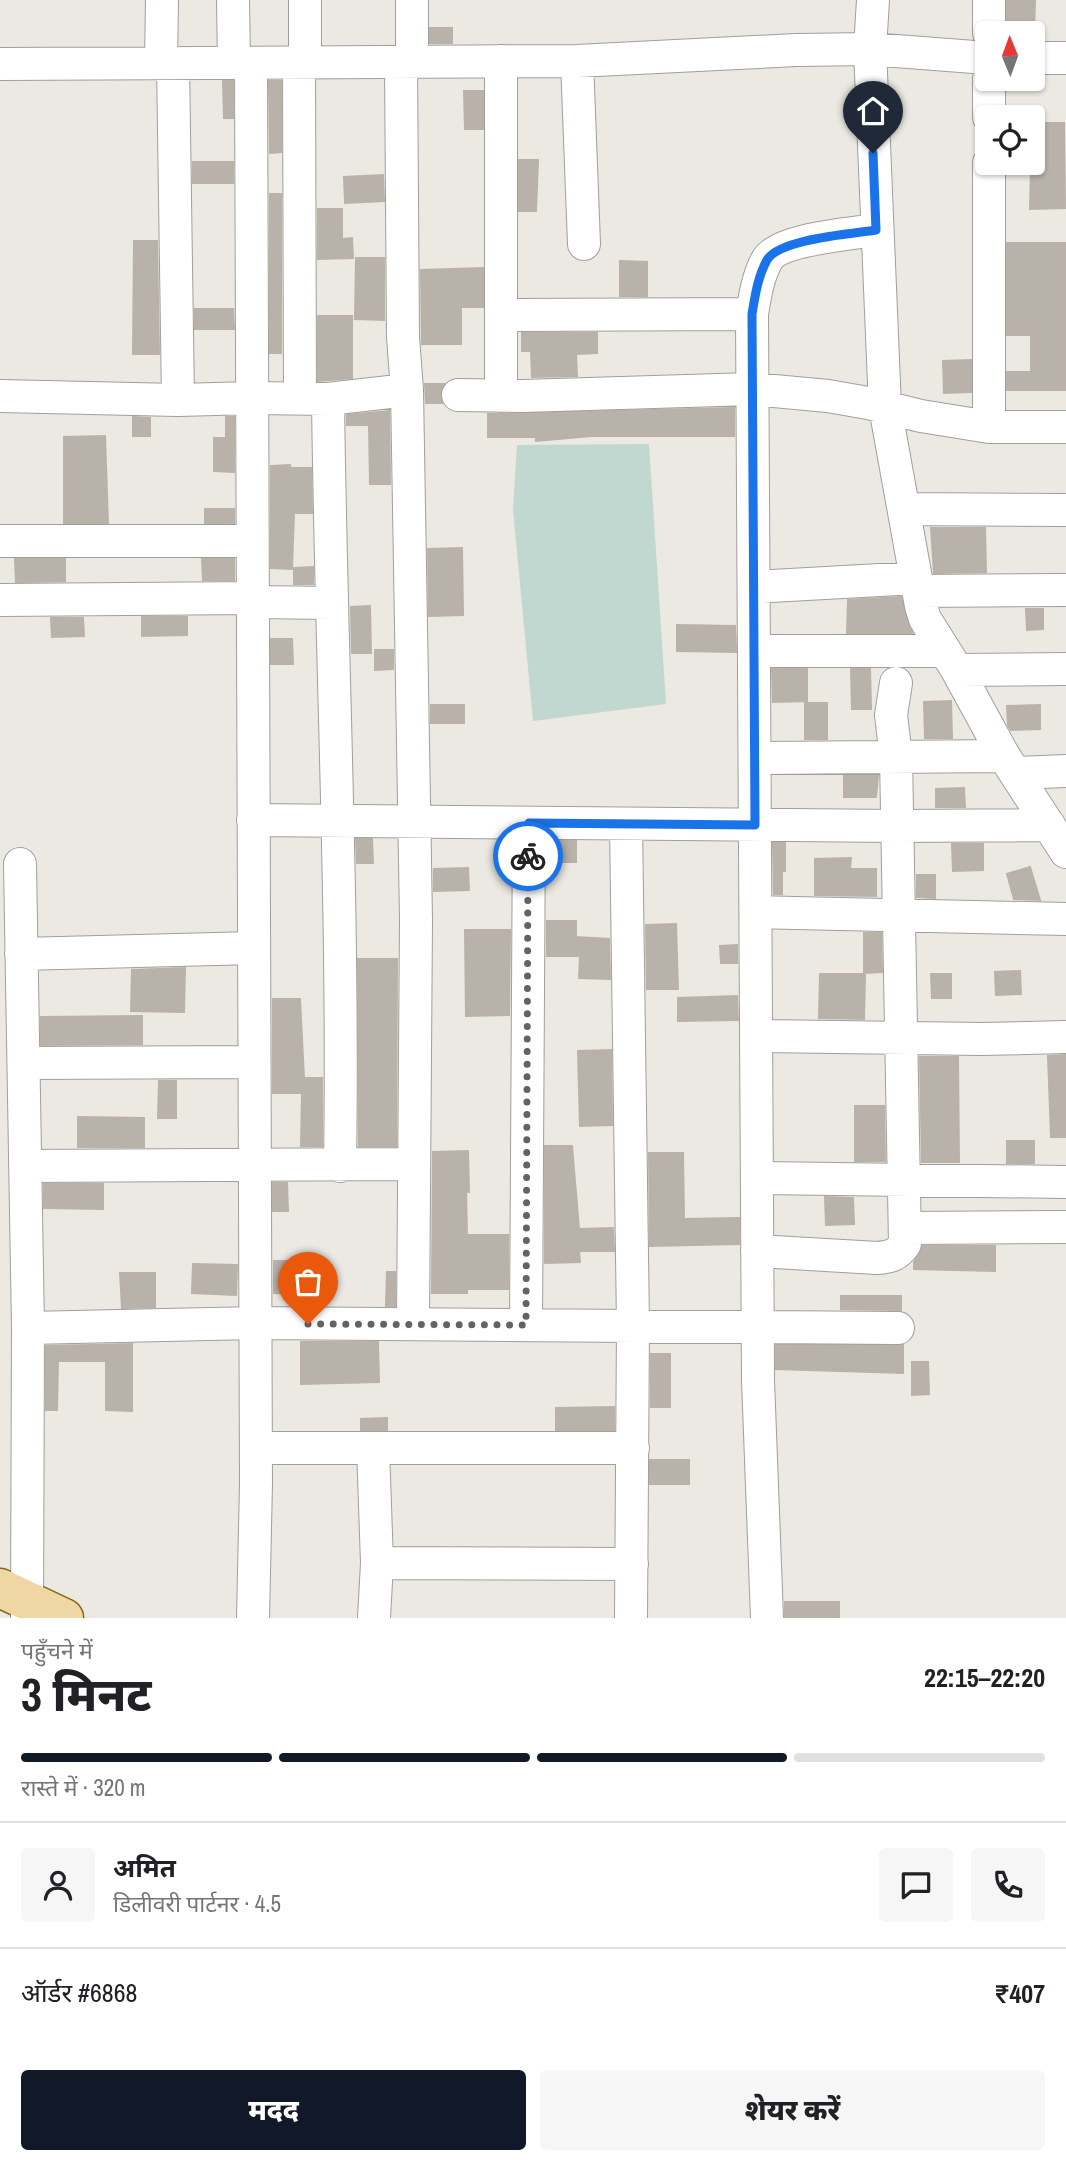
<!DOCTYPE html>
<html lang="hi">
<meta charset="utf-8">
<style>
body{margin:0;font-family:"Archivo Narrow","Noto Sans Devanagari",sans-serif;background:#f6f6f6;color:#202124;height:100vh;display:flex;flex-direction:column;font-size:26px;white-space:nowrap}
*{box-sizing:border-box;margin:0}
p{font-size:23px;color:#757577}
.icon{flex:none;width:38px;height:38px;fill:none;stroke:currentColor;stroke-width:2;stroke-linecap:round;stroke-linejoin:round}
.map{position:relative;height:1618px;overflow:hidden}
.side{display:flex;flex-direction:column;background:#fff;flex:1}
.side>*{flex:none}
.needle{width:46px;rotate:359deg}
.tools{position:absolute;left:975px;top:21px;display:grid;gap:14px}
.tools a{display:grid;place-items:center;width:70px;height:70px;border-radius:7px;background:#fff;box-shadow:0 2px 5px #0004;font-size:35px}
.pin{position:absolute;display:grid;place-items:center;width:60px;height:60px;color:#fff;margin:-72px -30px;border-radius:50% 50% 50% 0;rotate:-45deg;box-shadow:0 0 7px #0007}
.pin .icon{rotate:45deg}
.courier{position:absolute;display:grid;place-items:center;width:70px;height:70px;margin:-35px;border:5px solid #1a73e8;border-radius:50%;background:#fff;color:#222;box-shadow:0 2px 9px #0007}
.headline em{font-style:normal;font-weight:800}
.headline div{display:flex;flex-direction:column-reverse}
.headline{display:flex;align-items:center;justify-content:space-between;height:119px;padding:0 21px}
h1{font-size:46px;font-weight:800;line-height:52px}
.bar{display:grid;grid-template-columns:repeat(4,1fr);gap:10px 7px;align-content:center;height:84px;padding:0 21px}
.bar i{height:9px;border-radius:5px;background:#e0e0e0}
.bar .selected{background:#111827}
.bar p{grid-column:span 4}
.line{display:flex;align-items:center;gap:18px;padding:0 21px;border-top:2px solid #e0e0e0}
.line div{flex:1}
.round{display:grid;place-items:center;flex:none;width:74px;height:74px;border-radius:7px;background:#f6f6f6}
.primary-button{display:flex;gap:14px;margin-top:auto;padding:14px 21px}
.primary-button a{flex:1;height:80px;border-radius:7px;background:#111827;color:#fff;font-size:28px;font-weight:800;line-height:80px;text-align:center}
.primary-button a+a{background:#f6f6f6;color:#202124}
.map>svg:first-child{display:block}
</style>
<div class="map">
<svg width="1066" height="1618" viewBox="0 0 1066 1618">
<rect width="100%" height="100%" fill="#ebe9e2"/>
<path fill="#c0d8cf" d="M 649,444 L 666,704 L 533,721 L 513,510 L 517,445 Z"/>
<path fill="#b8b2ab" stroke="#bbb1a6" stroke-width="2" d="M 1007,0 L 1035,0 L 1034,33 L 1007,33 Z
M 430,28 L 452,28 L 452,43 L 430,43 Z
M 223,81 L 233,81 L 233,118 L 224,118 Z
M 269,81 L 281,81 L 281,152 L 270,153 Z
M 464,91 L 483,91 L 483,129 L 465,129 Z
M 1032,123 L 1064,123 L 1065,208 L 1030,209 Z
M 519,160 L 538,160 L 536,211 L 519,211 Z
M 193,162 L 233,162 L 233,183 L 193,183 Z
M 383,175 L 384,201 L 345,203 L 344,177 Z
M 270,194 L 281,194 L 281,353 L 270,353 Z
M 318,209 L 342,209 L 342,239 L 352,238 L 353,258 L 318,259 Z
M 134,241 L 157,241 L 159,354 L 133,354 Z
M 1007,243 L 1066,243 L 1066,390 L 1007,390 L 1007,372 L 1031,372 L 1031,335 L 1007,335 Z
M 356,258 L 384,258 L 384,320 L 355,319 Z
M 620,261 L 647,262 L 647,296 L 620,296 Z
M 483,268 L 483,307 L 461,307 L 461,344 L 422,344 L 421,270 Z
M 195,309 L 233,309 L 234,329 L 195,329 Z
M 318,316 L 352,316 L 352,378 L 318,381 Z
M 522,333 L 597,333 L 597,353 L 576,354 L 577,376 L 532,377 L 531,351 L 522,351 Z
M 971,360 L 971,392 L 944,393 L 943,361 Z
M 425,384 L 444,384 L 440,394 L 442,403 L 426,403 Z
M 734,408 L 734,436 L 592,436 L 536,441 L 536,437 L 488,437 L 488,414 Z
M 389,411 L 390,484 L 370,484 L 369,425 L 347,425 L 347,415 Z
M 133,417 L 150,418 L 150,436 L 133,436 Z
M 226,417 L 234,417 L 234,472 L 214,471 L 214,438 L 226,438 Z
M 105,436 L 108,523 L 64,523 L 64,437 Z
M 290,465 L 290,468 L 311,468 L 312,513 L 294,513 L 292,569 L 271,568 L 271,466 Z
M 205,509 L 234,509 L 234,523 L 205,523 Z
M 931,528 L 985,528 L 986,572 L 934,573 Z
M 462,548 L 463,615 L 429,616 L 428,549 Z
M 15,559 L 65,559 L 65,581 L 16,582 Z
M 202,559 L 234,559 L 234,580 L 203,580 Z
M 313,567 L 313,584 L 294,584 L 294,568 Z
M 901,597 L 912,633 L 847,633 L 848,600 Z
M 370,606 L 371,653 L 352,653 L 351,607 Z
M 1026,609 L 1043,609 L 1043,629 L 1027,630 Z
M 142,617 L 187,617 L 187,635 L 142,636 Z
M 51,618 L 83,618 L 84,636 L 52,637 Z
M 677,625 L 735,626 L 736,652 L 677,651 Z
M 271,639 L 292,639 L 293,664 L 271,664 Z
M 375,650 L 393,650 L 393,669 L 375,670 Z
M 772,669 L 807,669 L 807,701 L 773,702 Z
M 851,669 L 870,669 L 871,709 L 852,709 Z
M 951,701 L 952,738 L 925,738 L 924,702 Z
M 805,703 L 827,703 L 827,739 L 805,739 Z
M 431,705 L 464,705 L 464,723 L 431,723 Z
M 1040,705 L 1040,729 L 1011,730 L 1008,725 L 1007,706 Z
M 878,775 L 876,797 L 844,797 L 844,776 Z
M 964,788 L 965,807 L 936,807 L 936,789 Z
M 356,839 L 372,839 L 373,863 L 357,863 Z
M 547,841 L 576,841 L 576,862 L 547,862 Z
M 773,843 L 785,843 L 785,871 L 782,871 L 782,894 L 774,894 Z
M 952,844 L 983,844 L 983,870 L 953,871 Z
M 851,858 L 850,869 L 876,869 L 876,896 L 815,895 L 815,859 Z
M 1030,867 L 1040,900 L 1014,899 L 1007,874 Z
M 468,868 L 469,890 L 434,891 L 434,869 Z
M 917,875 L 935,875 L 935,898 L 917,897 Z
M 547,921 L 576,921 L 576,937 L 609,939 L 610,979 L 579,978 L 580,956 L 547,956 Z
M 676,924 L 678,989 L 647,989 L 646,925 Z
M 465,930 L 510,930 L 509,1015 L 466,1016 Z
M 864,933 L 881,933 L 882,972 L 864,973 Z
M 737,945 L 737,963 L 721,963 L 720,946 Z
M 358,959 L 397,959 L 396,1146 L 359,1146 Z
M 185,968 L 184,1012 L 131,1011 L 132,970 Z
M 1020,971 L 1021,994 L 996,995 L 995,972 Z
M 820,974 L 865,974 L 864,1019 L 819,1018 Z
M 931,974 L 951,974 L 951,998 L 932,998 Z
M 737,996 L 738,1020 L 678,1021 L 678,998 Z
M 273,999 L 300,999 L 304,1078 L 322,1078 L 322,1146 L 301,1146 L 302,1093 L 273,1093 Z
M 142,1016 L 142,1044 L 41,1045 L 41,1017 Z
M 611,1050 L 612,1125 L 580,1126 L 578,1051 Z
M 1066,1055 L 1066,1137 L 1051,1137 L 1048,1056 Z
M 920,1057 L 958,1057 L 959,1162 L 922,1162 Z
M 159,1081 L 176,1081 L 176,1118 L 158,1118 Z
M 855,1106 L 884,1106 L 885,1161 L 855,1161 Z
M 78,1117 L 144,1118 L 144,1147 L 78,1147 Z
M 1007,1141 L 1034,1141 L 1034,1163 L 1007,1163 Z
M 545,1146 L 572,1146 L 579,1229 L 613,1228 L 614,1251 L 579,1251 L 580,1262 L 545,1263 Z
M 468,1151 L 469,1192 L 466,1192 L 467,1235 L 508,1235 L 508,1289 L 467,1289 L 467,1293 L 432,1293 L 433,1152 Z
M 649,1153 L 683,1153 L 684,1219 L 739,1218 L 739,1244 L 650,1246 Z
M 273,1183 L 287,1183 L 288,1211 L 273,1211 Z
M 44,1184 L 103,1184 L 103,1209 L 44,1208 Z
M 825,1197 L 853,1198 L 854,1224 L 826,1225 Z
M 923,1246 L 995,1246 L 995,1271 L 914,1269 L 914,1262 Z
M 274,1261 L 301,1261 L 301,1294 L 274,1293 Z
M 193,1264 L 237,1265 L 236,1295 L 192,1293 Z
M 387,1272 L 395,1272 L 395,1306 L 386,1306 Z
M 120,1273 L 155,1273 L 155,1307 L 122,1308 Z
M 841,1296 L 901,1296 L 901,1310 L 841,1309 Z
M 301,1342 L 378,1342 L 379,1382 L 301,1384 Z
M 132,1344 L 132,1411 L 106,1410 L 106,1361 L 58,1361 L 57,1410 L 46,1410 L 46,1346 Z
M 776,1345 L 903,1345 L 903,1373 L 776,1369 Z
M 651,1354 L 670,1354 L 670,1407 L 651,1407 Z
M 912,1362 L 928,1362 L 929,1394 L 912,1395 Z
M 614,1407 L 614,1430 L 556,1430 L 556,1408 Z
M 387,1418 L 387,1430 L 361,1430 L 361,1419 Z
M 650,1460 L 689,1460 L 689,1484 L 650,1484 Z
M 785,1602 L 839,1602 L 839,1618 L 785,1618 Z"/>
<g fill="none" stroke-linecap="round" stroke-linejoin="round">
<g stroke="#9f9f9f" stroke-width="34">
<path id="minor" d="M 233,0 L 234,63
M 305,0 L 305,62
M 412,0 L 412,62
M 873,0 L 870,49 L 885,407 L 921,606 L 925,619 L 957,670 L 1004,756 L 1066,852
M 989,0 L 989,33
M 1032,58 L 1066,58
M 501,61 L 501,315 L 752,314 L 758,1380 L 767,1618
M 577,61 L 584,244
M 299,62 L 300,398
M 401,62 L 403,337 L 407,390 L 416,920 L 413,1324
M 161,63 L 162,0
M 173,63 L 178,400
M 251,63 L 256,1483 L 253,1618
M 0,64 L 577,61 L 796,50 L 870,49 L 987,58
M 989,79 L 989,117
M 989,163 L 989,427
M 752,314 C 755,296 758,276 767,260 C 779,239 851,234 876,230
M 458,395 L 523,396 L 752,389 L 828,396 L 868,403 L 921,416 L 989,427 L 1066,427
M 0,396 L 178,400 L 252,398 L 328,399 L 407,390
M 501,396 L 501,315
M 328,399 C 331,654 344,911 340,1166
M 904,509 L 1066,510
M 0,541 L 252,541
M 754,587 L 916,578
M 918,591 L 1066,590
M 0,600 L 253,598
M 253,602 L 330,603
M 754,651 L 945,651
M 957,670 L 1066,669
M 755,758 L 1004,756
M 1016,773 L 1066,771
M 253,820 L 897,826 L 1049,825
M 626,824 L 633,1326 L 631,1618
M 20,864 L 28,1328 L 27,1618
M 756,912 L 1066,919
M 21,954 L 254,948
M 756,1036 L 982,1039 L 1066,1037
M 24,1063 L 254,1062
M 25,1166 L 414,1164
M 757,1178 L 1066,1182
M 906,1228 L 1066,1227
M 757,1251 L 877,1258 C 891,1257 897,1255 905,1244 L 896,757 L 891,715 L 896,683
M 526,1325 L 529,823
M 28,1328 L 256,1323 L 898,1328
M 256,1448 L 633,1448
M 373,1448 L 377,1563 L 374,1618
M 377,1563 L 632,1564"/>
</g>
<g stroke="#816711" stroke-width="41">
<path id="major" d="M 0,1588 L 64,1618"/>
</g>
<use href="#minor" stroke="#fff" stroke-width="32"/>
<use href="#major" stroke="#f0d6a2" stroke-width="38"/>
</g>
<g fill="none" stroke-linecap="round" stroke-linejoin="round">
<path stroke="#646361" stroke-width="7" stroke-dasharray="0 12.6" d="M 308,1324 L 526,1325 L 528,856"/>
<path stroke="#1a73e8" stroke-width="9" d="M 528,856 L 529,823 L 755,825 L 752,314 C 755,296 758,276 767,260 C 779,239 851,234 876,230 L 873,153"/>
</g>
</svg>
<div class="tools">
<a><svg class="needle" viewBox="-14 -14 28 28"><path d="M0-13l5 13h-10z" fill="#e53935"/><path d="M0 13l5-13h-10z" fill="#757577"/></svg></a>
<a><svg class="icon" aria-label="locate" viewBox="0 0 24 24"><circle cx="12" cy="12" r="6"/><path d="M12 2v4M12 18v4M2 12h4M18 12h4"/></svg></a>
</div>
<div class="pin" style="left:308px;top:1324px;background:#ea580c"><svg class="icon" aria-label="bag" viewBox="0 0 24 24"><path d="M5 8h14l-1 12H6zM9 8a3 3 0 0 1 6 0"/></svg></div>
<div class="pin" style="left:873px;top:153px;background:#1f2937"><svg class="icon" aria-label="home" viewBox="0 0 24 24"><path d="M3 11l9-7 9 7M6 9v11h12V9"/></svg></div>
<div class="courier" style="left:528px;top:856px"><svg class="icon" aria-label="bike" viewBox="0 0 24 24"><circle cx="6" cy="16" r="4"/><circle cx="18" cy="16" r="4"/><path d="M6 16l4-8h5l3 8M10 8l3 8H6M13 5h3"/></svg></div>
</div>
<section class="side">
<div class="headline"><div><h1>3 मिनट</h1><p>पहुँचने में</p></div><em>22:15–22:20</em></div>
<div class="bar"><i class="selected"></i><i class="selected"></i><i class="selected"></i><i></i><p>रास्ते में · 320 m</p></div>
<div class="line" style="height:126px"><a class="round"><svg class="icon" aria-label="person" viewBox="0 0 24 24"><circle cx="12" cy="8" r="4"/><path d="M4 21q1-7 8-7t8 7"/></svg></a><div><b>अमित</b><p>डिलीवरी पार्टनर · 4.5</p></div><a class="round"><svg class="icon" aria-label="chat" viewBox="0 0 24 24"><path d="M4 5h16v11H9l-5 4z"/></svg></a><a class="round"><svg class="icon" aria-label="phone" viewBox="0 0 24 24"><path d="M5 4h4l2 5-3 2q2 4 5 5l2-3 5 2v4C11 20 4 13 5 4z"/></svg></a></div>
<div class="line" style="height:91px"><div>ऑर्डर #6868</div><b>₹407</b></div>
<div class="primary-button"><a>मदद</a><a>शेयर करें</a></div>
</section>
